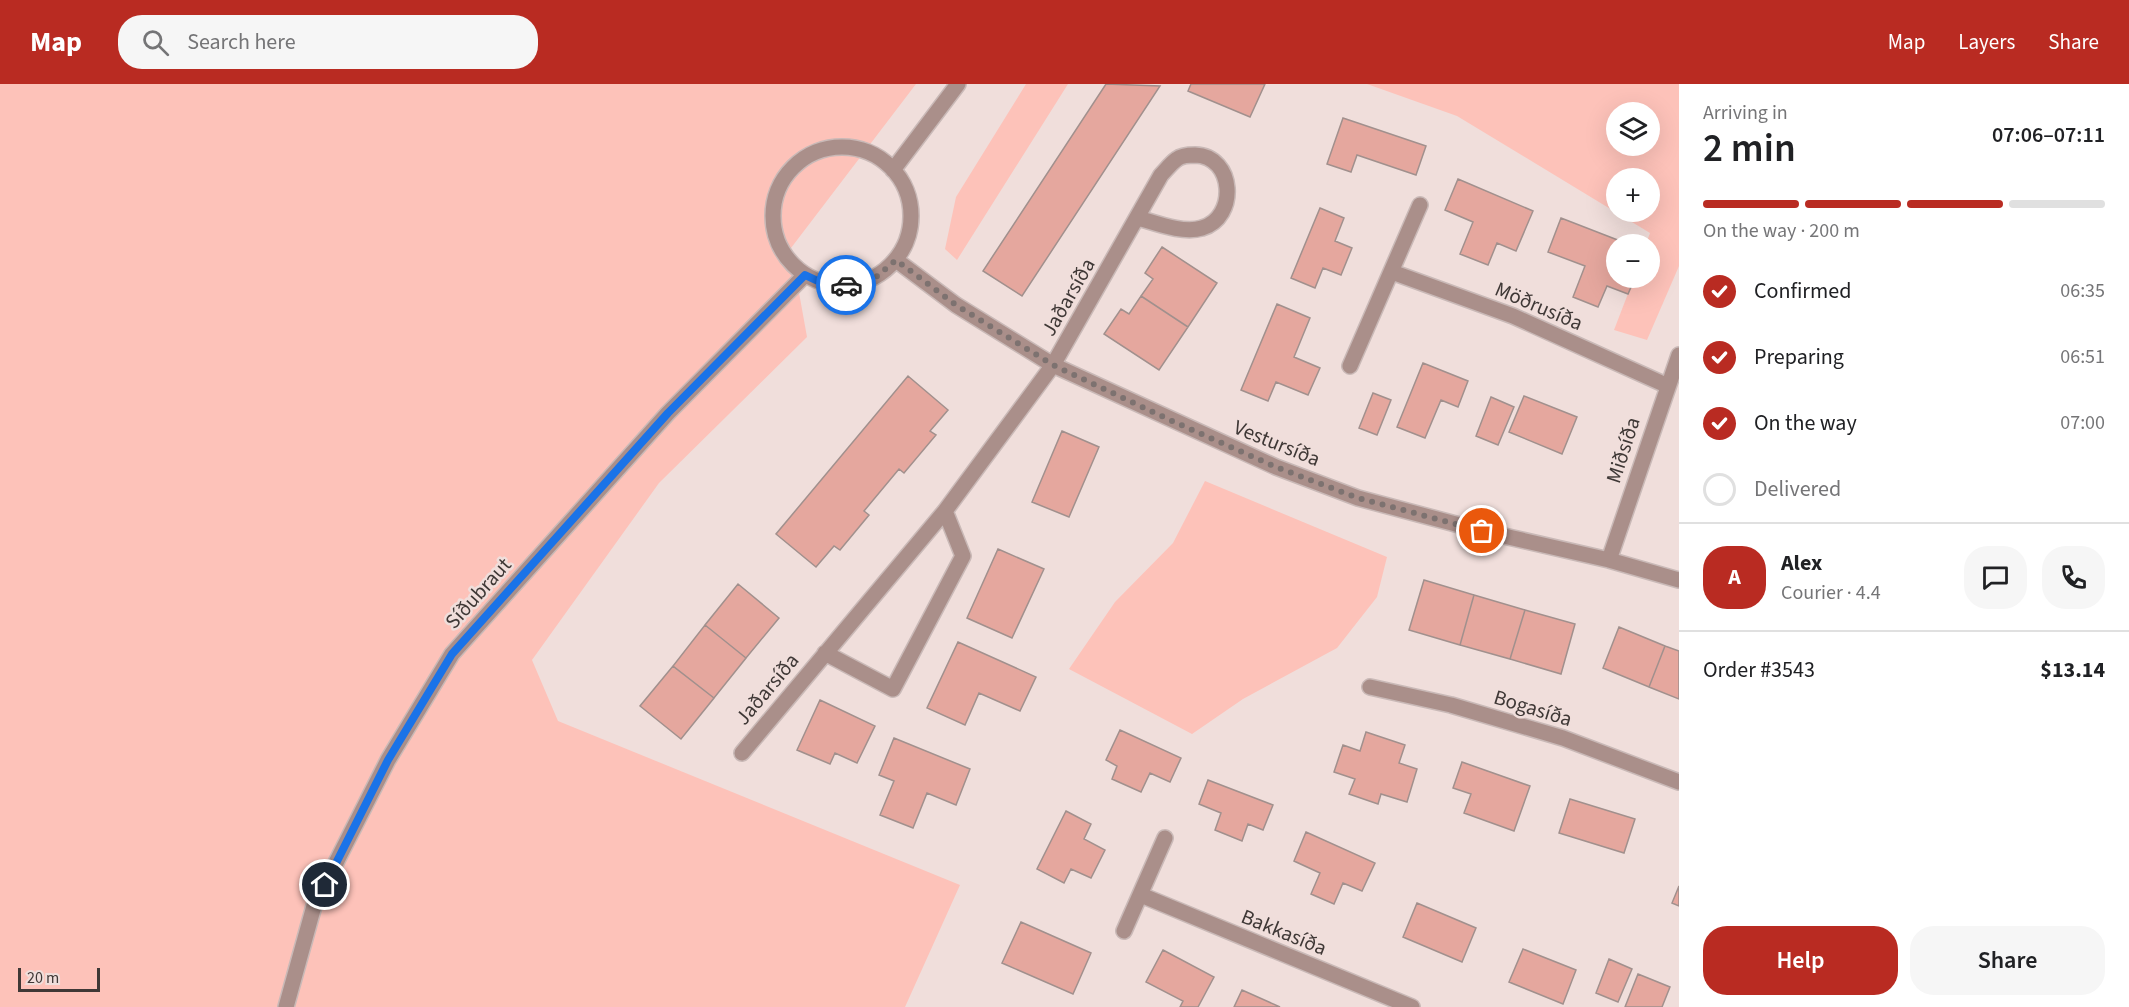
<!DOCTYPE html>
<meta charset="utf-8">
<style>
body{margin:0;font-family:"Source Sans 3",sans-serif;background:#f6f6f6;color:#202124;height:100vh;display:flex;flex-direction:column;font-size:22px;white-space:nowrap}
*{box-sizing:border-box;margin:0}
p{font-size:20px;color:#757577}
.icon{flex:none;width:33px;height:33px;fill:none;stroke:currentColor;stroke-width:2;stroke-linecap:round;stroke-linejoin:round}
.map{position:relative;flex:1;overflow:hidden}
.panel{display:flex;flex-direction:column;background:#fff;width:450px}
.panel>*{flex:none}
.tools{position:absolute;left:1606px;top:18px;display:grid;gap:12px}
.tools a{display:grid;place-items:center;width:54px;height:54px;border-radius:50%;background:#fff;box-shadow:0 6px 24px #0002;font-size:30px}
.scale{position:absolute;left:18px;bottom:15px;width:82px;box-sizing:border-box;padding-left:6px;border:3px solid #3f3836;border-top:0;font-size:16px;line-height:21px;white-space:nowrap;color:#3f3836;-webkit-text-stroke:4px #f0dedb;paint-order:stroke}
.pin{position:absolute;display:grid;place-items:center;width:51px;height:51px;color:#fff;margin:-26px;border:3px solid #fff;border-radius:50%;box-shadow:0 2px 6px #0007}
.courier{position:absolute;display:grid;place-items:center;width:60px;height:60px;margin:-30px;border:4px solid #1a73e8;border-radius:50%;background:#fff;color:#222;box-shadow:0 2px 8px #0007}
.head em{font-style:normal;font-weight:600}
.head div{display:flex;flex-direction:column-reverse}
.head{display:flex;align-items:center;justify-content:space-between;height:102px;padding:0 24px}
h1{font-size:39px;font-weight:600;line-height:45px}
.bar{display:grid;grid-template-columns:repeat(4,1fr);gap:9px 6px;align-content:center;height:72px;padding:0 24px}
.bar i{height:8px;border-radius:4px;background:#e0e0e0}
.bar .on{background:#b92b22}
.bar p{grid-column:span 4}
.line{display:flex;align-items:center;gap:15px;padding:0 24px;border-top:2px solid #e0e0e0}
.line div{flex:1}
.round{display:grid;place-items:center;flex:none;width:63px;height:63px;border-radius:24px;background:#f6f6f6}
ol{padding:0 24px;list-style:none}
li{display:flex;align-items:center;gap:18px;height:66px}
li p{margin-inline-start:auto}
li .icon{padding:6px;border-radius:50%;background:#b92b22;color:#fff;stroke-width:4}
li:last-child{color:#757577}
li i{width:33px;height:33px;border:3px solid #e0e0e0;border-radius:50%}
.primary-button{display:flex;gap:12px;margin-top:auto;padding:12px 24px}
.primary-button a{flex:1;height:69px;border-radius:24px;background:#b92b22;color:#fff;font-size:24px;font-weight:600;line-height:69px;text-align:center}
.primary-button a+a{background:#f6f6f6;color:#202124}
header{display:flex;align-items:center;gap:36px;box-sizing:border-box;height:84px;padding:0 30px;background:#b92b22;color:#fff}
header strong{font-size:28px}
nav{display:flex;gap:33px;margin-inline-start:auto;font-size:21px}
.search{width:420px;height:54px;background:#f6f6f6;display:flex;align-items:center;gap:15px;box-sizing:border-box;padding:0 21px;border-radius:24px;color:#757577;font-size:22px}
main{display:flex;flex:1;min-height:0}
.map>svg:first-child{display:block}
</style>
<header>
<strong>Map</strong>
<div class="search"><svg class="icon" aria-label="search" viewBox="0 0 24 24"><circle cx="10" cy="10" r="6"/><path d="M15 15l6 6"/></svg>Search here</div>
<nav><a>Map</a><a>Layers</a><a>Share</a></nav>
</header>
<main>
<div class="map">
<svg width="1679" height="923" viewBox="0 0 1679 923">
<rect width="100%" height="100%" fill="#f0dedb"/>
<path fill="#fdc2b9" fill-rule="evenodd" d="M 0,0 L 916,0 L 791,164 L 807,253 L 659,399 L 532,576 L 558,637 L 960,801 L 905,923 L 0,923 Z
M 1026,0 L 1068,0 L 957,176 L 945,165 L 956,113 Z
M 1367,0 L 1679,0 L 1679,182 L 1647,256 L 1614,246 L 1634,194 L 1650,194 L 1650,160 L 1646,160 L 1650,149 L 1457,32 ZM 1617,28 L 1650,28 L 1650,62 L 1617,62 ZM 1617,94 L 1650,94 L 1650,128 L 1617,128 Z
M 1205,397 L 1387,473 L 1377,513 L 1337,564 L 1243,615 L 1192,650 L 1069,585 L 1115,518 L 1173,459 Z"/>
<path fill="#e5a79e" stroke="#a1908d" stroke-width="1.5" d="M 1106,0 L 1160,2 L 1022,212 L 983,187 Z
M 1191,0 L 1265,0 L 1250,33 L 1188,7 Z
M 1343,34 L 1426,62 L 1416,91 L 1357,71 L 1351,88 L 1327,80 Z
M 1458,95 L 1533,127 L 1516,167 L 1497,159 L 1488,181 L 1460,170 L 1473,138 L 1445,126 Z
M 1320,124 L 1344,134 L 1335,157 L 1352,164 L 1341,191 L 1323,184 L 1315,204 L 1291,194 Z
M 1561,134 L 1628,160 L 1617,160 L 1617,194 L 1635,194 L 1628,210 L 1607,202 L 1598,223 L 1573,213 L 1585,182 L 1548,168 Z
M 1162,163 L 1217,199 L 1188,243 L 1141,212 L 1153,195 L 1145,189 Z
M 1141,212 L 1188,243 L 1159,286 L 1104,250 L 1121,225 L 1129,230 Z
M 1277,220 L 1310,234 L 1294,273 L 1320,284 L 1308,311 L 1276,298 L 1268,317 L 1241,306 Z
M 1423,279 L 1468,297 L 1458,323 L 1441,316 L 1425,354 L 1397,343 Z
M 908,292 L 948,326 L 930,347 L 936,351 L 904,389 L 899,385 L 864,427 L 869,431 L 840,466 L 834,462 L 816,483 L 776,450 Z
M 1373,309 L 1391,316 L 1377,351 L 1359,344 Z
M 1524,312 L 1577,333 L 1562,370 L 1509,348 Z
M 1491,313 L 1514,323 L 1498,361 L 1476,352 Z
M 1062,347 L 1099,363 L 1069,433 L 1032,418 Z
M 998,465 L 1044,485 L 1012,554 L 967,534 Z
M 1424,496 L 1474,511 L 1460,561 L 1409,546 Z
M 738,500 L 779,534 L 746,574 L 705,541 Z
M 1474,511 L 1525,526 L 1510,575 L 1460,561 Z
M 1525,526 L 1575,540 L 1561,590 L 1510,575 Z
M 705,541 L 746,574 L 714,614 L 673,582 Z
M 1619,543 L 1665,562 L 1649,603 L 1603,584 Z
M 958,558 L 1036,593 L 1020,627 L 979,609 L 965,641 L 927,624 Z
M 1665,562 L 1679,567 L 1679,615 L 1649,603 Z
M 673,582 L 714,614 L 681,655 L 640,622 Z
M 820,616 L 875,642 L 857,679 L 835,669 L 830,680 L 797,666 Z
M 1120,646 L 1181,674 L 1170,698 L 1150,689 L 1141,708 L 1112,695 L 1117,682 L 1106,676 Z
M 1366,648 L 1405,661 L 1399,679 L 1417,685 L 1407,718 L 1381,710 L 1378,720 L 1349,710 L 1355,695 L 1334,688 L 1343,661 L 1360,667 Z
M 894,654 L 970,685 L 956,721 L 927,709 L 913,744 L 880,731 L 894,697 L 879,691 Z
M 1462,678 L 1530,702 L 1514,747 L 1464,729 L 1471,710 L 1453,704 Z
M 1208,696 L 1273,721 L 1263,746 L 1248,740 L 1242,757 L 1215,746 L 1221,729 L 1199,720 Z
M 1570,715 L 1635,735 L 1624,769 L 1559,749 Z
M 1066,727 L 1091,740 L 1084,755 L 1105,766 L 1091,794 L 1071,785 L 1064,799 L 1037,785 Z
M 1306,748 L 1375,779 L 1362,807 L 1343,799 L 1334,820 L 1311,810 L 1320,789 L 1294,777 Z
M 1679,802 L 1679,822 L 1672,819 Z
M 1417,819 L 1476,844 L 1462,878 L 1403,853 Z
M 1021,838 L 1091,869 L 1073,910 L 1002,879 Z
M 1523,865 L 1576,886 L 1563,920 L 1509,898 Z
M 1163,866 L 1214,893 L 1198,923 L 1180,923 L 1183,917 L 1146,898 Z
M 1609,875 L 1632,885 L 1618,918 L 1596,909 Z
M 1638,890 L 1670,903 L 1662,923 L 1625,923 Z
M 1242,906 L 1280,923 L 1234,923 Z"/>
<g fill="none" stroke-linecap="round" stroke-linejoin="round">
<g stroke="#c9b9b7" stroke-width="18">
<path id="minor" d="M773 132a69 69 0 1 1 138 0a69 69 0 1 1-138 0Z
M 893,86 L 958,0
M 896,176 L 956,221 L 1053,281 L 1276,383 L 1358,414 L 1482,447 L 1609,476 L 1679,496
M 1392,188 L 1513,232 L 1668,302
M 1350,282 L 1420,121
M 1609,476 L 1679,271
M 825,569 L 893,605 L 963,472 L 945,427
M 1370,603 L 1451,621 L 1563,654 L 1679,698
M 742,669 L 945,427 L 1053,281 L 1161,91 C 1166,86 1171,79 1177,75 C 1182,71 1190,71 1195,71 C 1235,72 1238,134 1202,144 C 1183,150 1156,139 1138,134
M 1141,811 L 1412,923
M 1124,847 L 1165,754
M 286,923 L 314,822 L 388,676 L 452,570 L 668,329 L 805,191"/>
</g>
<use href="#minor" stroke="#aa8f8a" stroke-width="15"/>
</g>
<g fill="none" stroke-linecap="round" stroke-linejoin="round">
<path stroke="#7d7270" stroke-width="6" stroke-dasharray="0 10.8" d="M 846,201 L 875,194 L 896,176 L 956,221 L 1053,281 L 1170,336 L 1276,383 L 1358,414 L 1482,447"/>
<path stroke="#1a73e8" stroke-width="8" d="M 325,801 L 388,676 L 452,570 L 668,329 L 805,191 L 822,199 L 846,201"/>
</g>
<g text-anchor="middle" stroke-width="5" stroke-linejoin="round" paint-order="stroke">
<g font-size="21" fill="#3f3836" stroke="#f0dedb">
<text transform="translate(1068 213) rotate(-60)" y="7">Jaðarsíða</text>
<text transform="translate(1539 222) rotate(23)" y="7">Möðrusíða</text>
<text transform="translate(1277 359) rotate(22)" y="7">Vestursíða</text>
<text transform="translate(1623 366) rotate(-72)" y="7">Miðsíða</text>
<text transform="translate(478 509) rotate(-48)" y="7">Síðubraut</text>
<text transform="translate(767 605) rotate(-50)" y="7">Jaðarsíða</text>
<text transform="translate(1533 624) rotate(17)" y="7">Bogasíða</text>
<text transform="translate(1284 848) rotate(22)" y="7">Bakkasíða</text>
</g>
</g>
</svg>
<div class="tools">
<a><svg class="icon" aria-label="layers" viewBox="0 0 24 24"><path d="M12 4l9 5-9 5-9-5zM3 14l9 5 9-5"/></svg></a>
<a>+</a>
<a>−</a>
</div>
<div class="scale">20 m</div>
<div class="pin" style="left:1482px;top:447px;background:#ea580c"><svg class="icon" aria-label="bag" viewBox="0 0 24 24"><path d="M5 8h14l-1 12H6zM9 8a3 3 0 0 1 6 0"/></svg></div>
<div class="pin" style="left:325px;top:801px;background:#1f2937"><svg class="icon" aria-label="home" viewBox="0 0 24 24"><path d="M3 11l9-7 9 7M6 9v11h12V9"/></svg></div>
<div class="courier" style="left:846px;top:201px"><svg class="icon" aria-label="car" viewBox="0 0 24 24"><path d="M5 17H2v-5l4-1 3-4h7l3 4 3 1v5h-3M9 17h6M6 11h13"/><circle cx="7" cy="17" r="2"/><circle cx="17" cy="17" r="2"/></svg></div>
</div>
<section class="panel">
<div class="head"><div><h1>2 min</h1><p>Arriving in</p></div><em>07:06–07:11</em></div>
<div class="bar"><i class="on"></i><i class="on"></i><i class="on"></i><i></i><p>On the way · 200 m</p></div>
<ol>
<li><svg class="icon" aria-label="check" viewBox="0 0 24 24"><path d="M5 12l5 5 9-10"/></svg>Confirmed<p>06:35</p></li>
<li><svg class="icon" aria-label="check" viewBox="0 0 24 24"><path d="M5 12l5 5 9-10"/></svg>Preparing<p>06:51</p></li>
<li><svg class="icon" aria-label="check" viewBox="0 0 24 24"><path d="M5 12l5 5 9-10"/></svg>On the way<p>07:00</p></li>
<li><i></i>Delivered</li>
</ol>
<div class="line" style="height:108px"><b class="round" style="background:#b92b22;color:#fff">A</b><div><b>Alex</b><p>Courier · 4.4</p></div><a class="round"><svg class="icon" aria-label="chat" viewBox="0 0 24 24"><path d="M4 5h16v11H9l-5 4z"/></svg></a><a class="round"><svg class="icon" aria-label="phone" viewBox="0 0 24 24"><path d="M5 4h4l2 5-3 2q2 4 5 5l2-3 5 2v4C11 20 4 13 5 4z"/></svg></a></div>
<div class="line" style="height:78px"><div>Order #3543</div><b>$13.14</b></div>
<div class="primary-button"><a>Help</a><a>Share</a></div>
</section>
</main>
